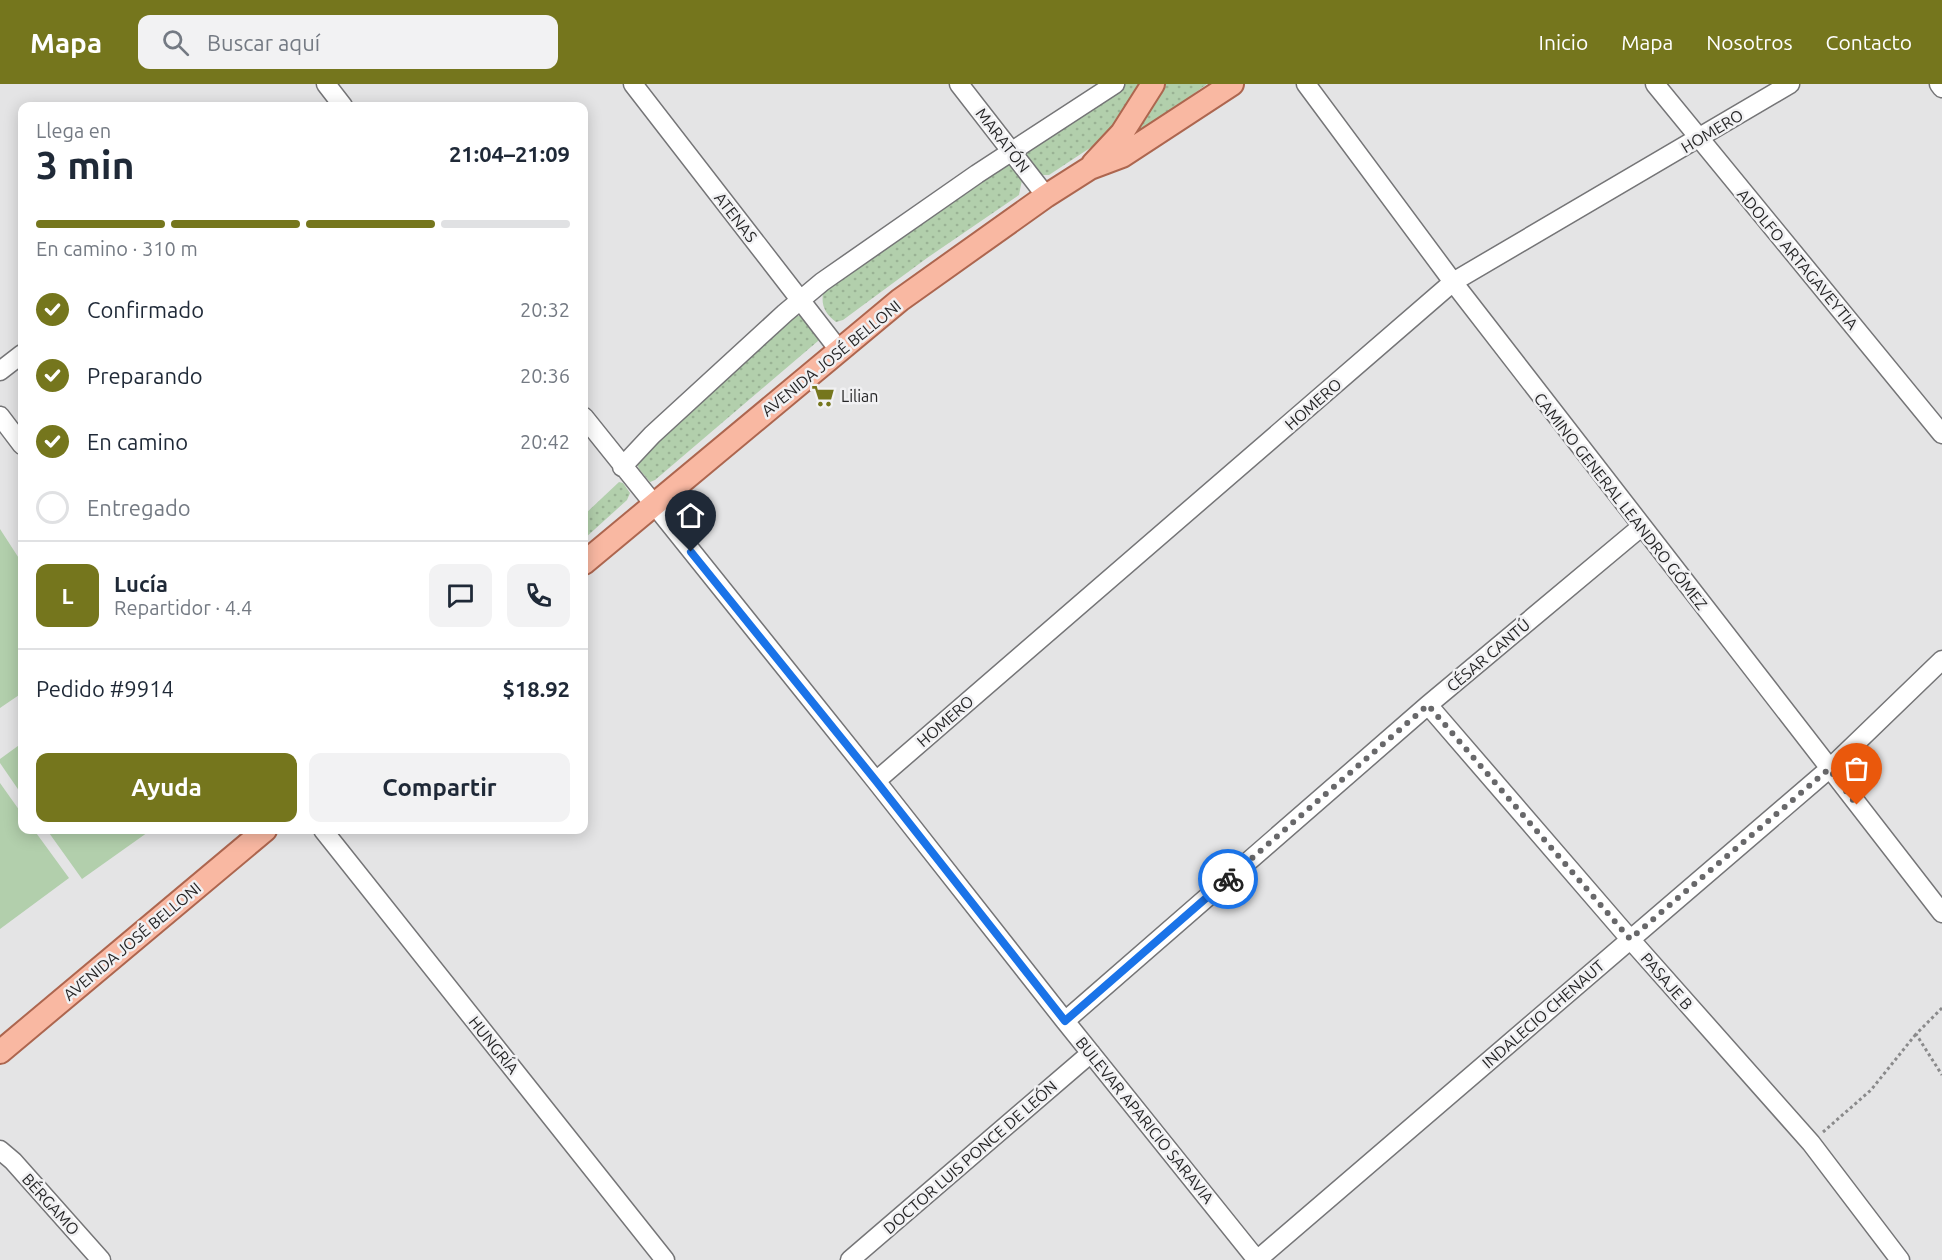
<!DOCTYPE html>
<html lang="es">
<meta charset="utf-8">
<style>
body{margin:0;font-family:Ubuntu,sans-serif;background:#f2f2f3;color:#1f2937;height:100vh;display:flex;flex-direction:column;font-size:22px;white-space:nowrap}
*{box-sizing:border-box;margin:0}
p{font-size:20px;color:#747a83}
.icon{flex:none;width:33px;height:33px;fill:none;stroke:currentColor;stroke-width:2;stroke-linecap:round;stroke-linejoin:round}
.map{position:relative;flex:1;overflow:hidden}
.sheet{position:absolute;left:18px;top:18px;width:570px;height:732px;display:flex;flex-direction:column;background:#fff;border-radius:12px;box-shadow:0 3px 15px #0003}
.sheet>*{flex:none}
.pin{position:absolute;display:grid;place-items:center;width:51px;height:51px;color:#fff;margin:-62px -26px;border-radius:50% 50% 50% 0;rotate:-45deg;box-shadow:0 0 6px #0007}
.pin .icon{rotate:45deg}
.courier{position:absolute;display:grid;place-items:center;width:60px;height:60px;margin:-30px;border:4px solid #1a73e8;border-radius:50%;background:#fff;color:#222;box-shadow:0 2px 8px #0007}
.head em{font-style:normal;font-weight:700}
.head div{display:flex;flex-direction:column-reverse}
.head{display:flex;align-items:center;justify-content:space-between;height:102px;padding:0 18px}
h1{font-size:39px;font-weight:700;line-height:45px}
.bar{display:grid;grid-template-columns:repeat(4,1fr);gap:9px 6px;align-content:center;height:72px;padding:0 18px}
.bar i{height:8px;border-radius:4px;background:#e0e1e3}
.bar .on{background:#75761d}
.bar p{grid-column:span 4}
.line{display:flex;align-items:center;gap:15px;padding:0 18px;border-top:2px solid #e0e1e3}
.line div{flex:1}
.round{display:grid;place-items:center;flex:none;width:63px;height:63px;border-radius:12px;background:#f2f2f3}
ol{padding:0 18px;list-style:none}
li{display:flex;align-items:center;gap:18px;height:66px}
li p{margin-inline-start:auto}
li .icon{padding:6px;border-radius:50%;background:#75761d;color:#fff;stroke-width:4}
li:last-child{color:#747a83}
li i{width:33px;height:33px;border:3px solid #e0e1e3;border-radius:50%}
.action{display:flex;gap:12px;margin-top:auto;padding:12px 18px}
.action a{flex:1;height:69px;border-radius:12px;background:#75761d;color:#fff;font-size:24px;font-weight:700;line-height:69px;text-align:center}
.action a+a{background:#f2f2f3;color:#1f2937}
header{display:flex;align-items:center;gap:36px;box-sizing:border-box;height:84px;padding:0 30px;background:#75761d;color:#fff}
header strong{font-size:28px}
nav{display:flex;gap:33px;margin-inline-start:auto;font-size:21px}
.search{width:420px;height:54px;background:#f2f2f3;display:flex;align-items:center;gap:15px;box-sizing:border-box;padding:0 21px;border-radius:12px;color:#747a83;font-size:22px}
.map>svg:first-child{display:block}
</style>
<header>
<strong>Mapa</strong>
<div class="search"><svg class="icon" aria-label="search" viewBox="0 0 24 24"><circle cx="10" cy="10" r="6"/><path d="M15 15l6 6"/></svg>Buscar aquí</div>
<nav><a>Inicio</a><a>Mapa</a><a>Nosotros</a><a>Contacto</a></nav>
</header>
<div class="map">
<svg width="1942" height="1176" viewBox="0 0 1942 1176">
<defs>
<pattern id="grass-dots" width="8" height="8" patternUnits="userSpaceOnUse" patternTransform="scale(1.5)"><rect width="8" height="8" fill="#b2cfac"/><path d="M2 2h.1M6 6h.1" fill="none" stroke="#99b294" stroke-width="1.8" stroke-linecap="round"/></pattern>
</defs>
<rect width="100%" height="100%" fill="#e4e4e5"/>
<path fill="url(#grass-dots)" d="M 1125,0 L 1139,0 L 1127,22 L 1105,54 L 1049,91 L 1039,91 L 1025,70 L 1025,66 Z
M 1164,0 L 1207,0 L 1105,75 L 1146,35 Z
M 1007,81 L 1014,82 L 1022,96 L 1019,111 L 927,174 L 843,236 L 836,238 C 826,230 821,223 823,209 L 830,200 L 996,86 Z
M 797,232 L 802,232 L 820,253 L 818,257 L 655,396 L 650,398 L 639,385 L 637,379 L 644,370 L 792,233 Z
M 619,398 L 623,399 L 630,409 L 627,416 L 584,455 L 584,431 Z"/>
<path fill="#b2cfac" d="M 0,445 L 22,479 L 22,609 L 0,624 Z
M 22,659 L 22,711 L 0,679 L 0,675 Z
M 0,699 L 22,730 L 22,746 L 34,746 L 69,794 L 0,845 Z
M 47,746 L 151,746 L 82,795 Z"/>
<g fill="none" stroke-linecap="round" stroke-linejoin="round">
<g stroke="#757577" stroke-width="21">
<path id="minor" d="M 326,0 L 343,22
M 633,0 L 839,266
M 959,0 L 1046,112
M 1306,0 L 1453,198 L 1942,829
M 1655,0 L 1942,350
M 1939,0 L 1942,4
M 0,287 L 22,270
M 0,332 L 22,361
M 584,333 L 876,697 L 1065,937 L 1257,1176
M 622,383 L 652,351 L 785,229 L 822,198 L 977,90 L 1115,0
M 1428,621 L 1630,855 L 1811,1059 L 1900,1176
M 876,697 L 1453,198 L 1790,0
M 323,746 L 665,1176
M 1065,937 L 1428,621 L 1641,443
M 0,1066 L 13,1077 L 101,1176
M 850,1176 L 1091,969
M 1257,1176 L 1829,685 L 1942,576"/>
</g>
<g stroke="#ad664f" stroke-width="26">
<path id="major" d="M 1093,80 L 1122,49 L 1153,0
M 584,479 L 900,216 L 1046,112 L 1090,84 L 1122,72 L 1232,0
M 0,968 L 265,746"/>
</g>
<path stroke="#8a8a8b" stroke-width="3" stroke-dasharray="3 3" stroke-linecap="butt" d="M 1942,924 L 1916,950 L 1942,991
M 1823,1048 L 1871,1006 L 1916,950"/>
<use href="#minor" stroke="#fff" stroke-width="18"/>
<use href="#major" stroke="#f9b8a2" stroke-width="22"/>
</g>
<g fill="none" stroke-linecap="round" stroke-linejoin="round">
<path stroke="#68686a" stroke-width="6" stroke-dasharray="0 10.8" d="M 1228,795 L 1428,621 L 1630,855 L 1829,685 L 1857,721"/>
<path stroke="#1a73e8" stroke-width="8" d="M 691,468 L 876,697 L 1065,937 L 1228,795"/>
</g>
<defs>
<g id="supermarket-bare" transform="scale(1.8)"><path d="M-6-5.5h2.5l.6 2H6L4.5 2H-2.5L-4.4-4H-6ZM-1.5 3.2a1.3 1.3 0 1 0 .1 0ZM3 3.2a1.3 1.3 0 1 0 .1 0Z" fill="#75761d" stroke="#f1f1f3" stroke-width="2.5" paint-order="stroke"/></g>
</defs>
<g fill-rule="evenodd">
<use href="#supermarket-bare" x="823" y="312"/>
</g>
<g text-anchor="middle" stroke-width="5" stroke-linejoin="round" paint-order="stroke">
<g font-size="16" fill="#262627" stroke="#f1f1f3">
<text transform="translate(1712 47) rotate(-31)" y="6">HOMERO</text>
<text transform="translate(1003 56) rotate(52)" y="6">MARATÓN</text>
<text transform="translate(736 133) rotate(52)" y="6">ATENAS</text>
<text transform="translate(1798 175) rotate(50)" y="6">ADOLFO ARTAGAVEYTIA</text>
<text transform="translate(831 274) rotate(-39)" y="6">AVENIDA JOSÉ BELLONI</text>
<text transform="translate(1313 320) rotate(-41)" y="6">HOMERO</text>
<text transform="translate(1621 417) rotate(52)" y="6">CAMINO GENERAL LEANDRO GÓMEZ</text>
<text transform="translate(1488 571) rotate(-40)" y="6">CÉSAR CANTÚ</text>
<text transform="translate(945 637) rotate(-41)" y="6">HOMERO</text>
<text transform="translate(132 857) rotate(-40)" y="6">AVENIDA JOSÉ BELLONI</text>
<text transform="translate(1667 897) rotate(49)" y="6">PASAJE B</text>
<text transform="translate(1543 930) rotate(-41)" y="6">INDALECIO CHENAUT</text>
<text transform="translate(494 961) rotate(51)" y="6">HUNGRÍA</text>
<text transform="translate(1145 1036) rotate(51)" y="6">BULEVAR APARICIO SARAVIA</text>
<text transform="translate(970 1073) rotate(-41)" y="6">DOCTOR LUIS PONCE DE LEÓN</text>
<text transform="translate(51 1120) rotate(48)" y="6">BÉRGAMO</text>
</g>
<g font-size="16" fill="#262627" stroke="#f1f1f3" text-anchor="start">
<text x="841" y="318">Lilian</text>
</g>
</g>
</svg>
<div class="pin" style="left:1857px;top:721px;background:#ea580c"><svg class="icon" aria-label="bag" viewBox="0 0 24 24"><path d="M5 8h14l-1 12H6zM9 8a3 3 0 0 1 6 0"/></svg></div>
<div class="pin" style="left:691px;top:468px;background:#1f2937"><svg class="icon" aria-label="home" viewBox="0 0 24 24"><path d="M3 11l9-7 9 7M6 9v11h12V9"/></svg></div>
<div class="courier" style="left:1228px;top:795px"><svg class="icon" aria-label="bike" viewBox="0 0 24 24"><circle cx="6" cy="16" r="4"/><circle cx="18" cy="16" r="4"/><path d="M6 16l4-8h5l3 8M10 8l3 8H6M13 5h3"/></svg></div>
<section class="sheet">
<div class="head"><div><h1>3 min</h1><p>Llega en</p></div><em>21:04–21:09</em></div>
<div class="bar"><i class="on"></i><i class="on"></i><i class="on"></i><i></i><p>En camino · 310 m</p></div>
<ol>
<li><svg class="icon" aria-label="check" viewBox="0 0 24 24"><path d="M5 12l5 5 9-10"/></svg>Confirmado<p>20:32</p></li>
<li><svg class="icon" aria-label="check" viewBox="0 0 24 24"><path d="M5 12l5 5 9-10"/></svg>Preparando<p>20:36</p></li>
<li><svg class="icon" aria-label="check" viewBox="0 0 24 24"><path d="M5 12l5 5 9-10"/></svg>En camino<p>20:42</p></li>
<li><i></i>Entregado</li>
</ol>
<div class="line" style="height:108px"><b class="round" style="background:#75761d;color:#fff">L</b><div><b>Lucía</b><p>Repartidor · 4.4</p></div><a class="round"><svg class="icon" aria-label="chat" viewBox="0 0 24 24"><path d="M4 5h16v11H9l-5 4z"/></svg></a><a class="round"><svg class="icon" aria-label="phone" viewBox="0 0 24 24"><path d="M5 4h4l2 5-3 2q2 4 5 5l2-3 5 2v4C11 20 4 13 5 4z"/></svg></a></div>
<div class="line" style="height:78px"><div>Pedido #9914</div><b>$18.92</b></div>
<div class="action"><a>Ayuda</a><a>Compartir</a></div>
</section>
</div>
